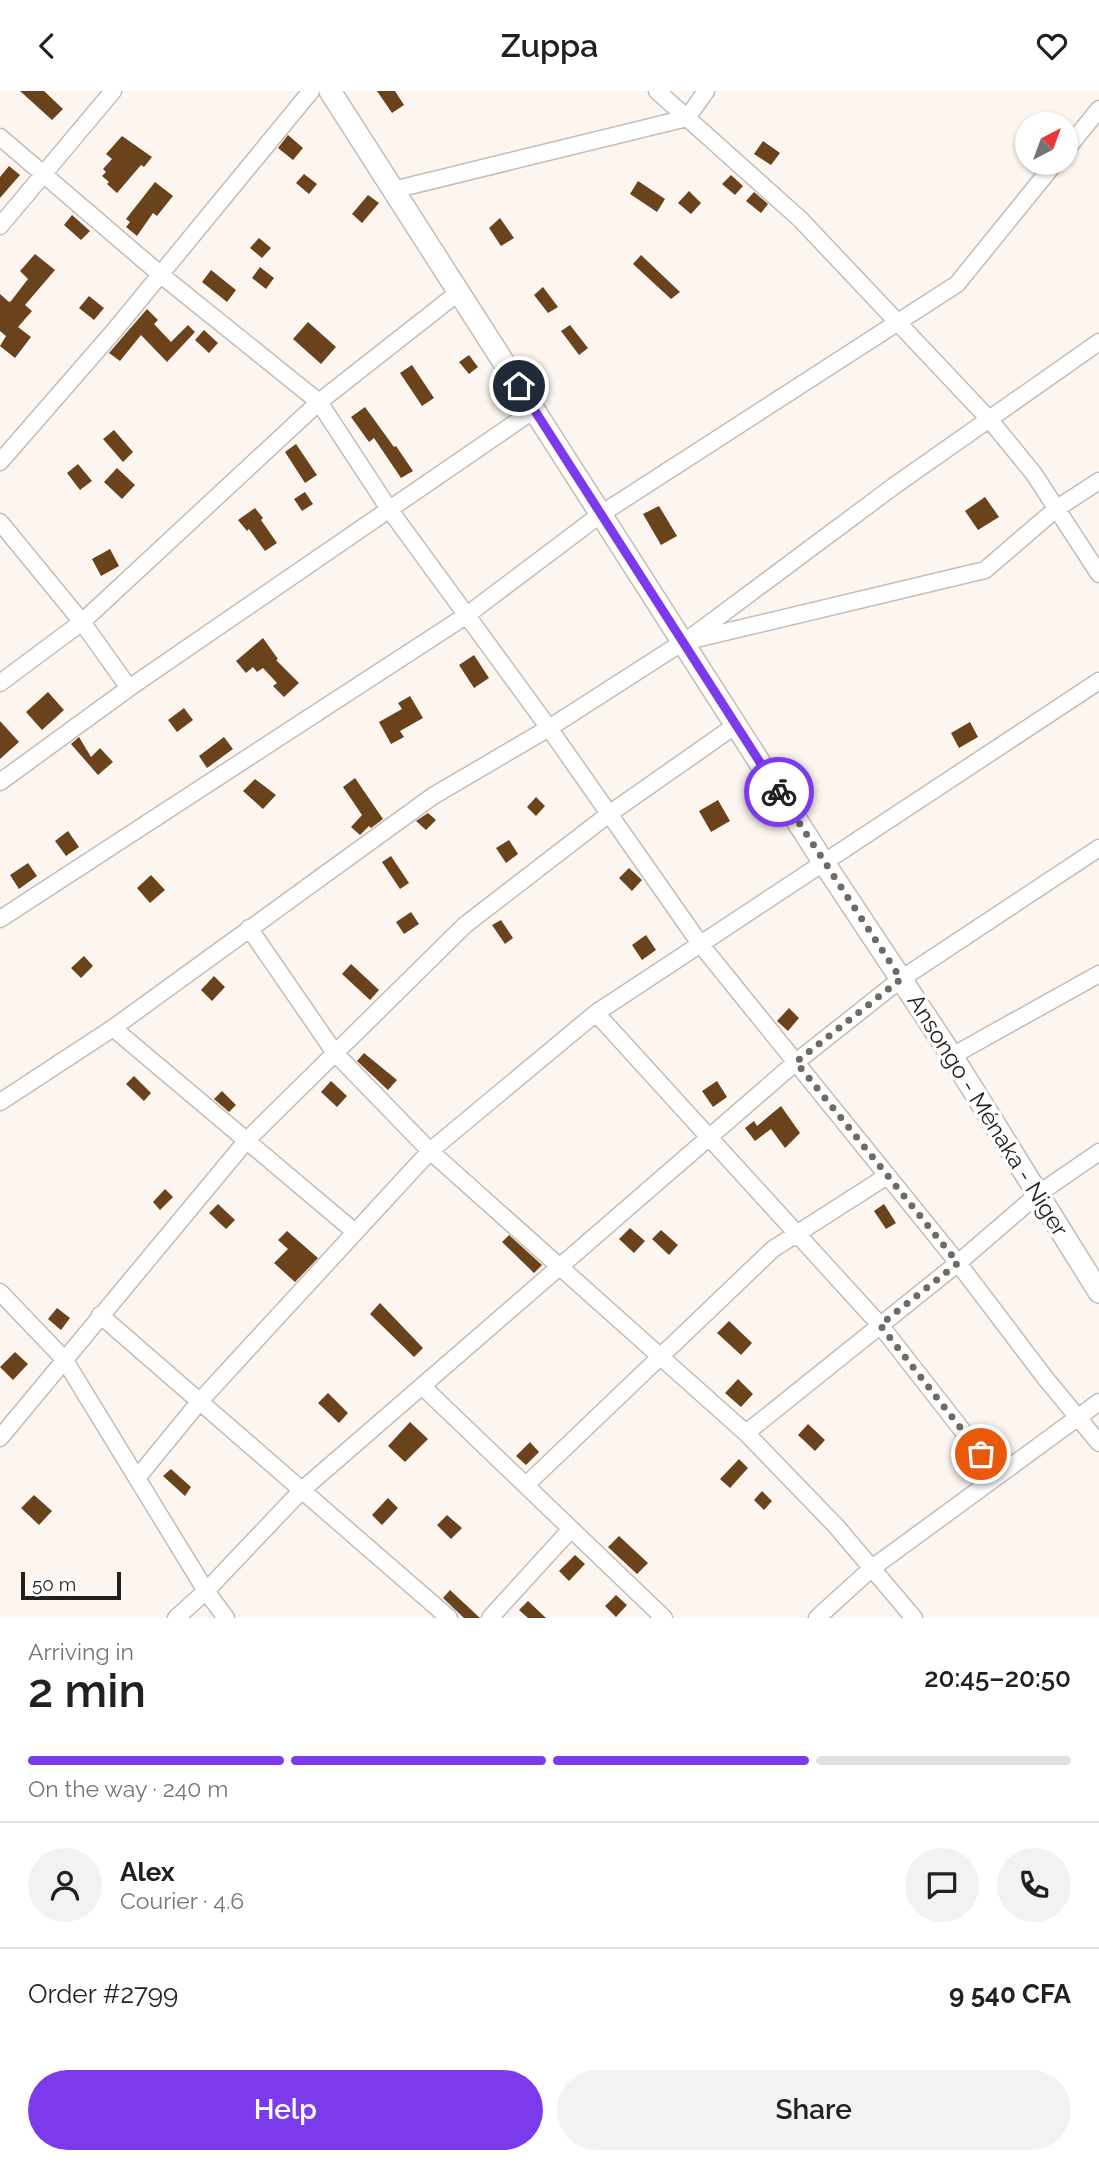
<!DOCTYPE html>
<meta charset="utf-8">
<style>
body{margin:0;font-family:Raleway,sans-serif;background:#f2f2f2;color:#202124;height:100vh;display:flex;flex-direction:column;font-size:26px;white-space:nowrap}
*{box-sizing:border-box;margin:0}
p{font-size:23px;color:#757577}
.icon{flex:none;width:38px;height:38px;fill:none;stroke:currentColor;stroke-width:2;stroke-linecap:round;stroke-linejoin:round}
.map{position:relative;height:1527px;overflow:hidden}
.sheet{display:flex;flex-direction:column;background:#fff;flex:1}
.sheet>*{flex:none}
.needle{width:46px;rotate:41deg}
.tools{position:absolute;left:1015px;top:21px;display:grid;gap:14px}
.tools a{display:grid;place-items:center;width:63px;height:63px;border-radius:50%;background:#fff;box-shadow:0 2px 5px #0004;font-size:35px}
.scale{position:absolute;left:21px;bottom:18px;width:100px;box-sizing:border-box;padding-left:7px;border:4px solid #211e1c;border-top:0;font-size:19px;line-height:24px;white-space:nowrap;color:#211e1c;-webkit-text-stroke:5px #fff;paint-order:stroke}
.pin{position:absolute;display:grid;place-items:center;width:60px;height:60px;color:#fff;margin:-30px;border:4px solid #fff;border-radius:50%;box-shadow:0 2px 7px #0007}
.courier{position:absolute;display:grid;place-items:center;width:70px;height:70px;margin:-35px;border:5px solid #7c3aed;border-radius:50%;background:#fff;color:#222;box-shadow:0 2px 9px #0007}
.overview em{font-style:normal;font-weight:600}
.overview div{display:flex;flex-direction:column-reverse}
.overview{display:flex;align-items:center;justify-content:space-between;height:119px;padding:0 28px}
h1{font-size:46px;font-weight:600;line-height:52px}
.bar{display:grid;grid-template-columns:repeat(4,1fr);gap:10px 7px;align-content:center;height:84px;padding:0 28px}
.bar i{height:9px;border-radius:5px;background:#e0e0e0}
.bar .active{background:#7c3aed}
.bar p{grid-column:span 4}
.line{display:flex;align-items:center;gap:18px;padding:0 28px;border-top:2px solid #e0e0e0}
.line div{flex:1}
.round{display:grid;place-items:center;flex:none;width:74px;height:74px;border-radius:37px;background:#f2f2f2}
.action{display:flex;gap:14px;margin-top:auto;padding:14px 28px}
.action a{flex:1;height:80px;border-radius:42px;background:#7c3aed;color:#fff;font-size:28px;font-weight:600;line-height:80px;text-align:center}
.action a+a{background:#f2f2f2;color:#202124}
header{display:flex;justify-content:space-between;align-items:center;height:91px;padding:0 28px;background:#fff;font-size:32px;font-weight:600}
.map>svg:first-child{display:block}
</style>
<header><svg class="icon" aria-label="back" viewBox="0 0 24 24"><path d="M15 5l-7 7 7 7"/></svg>Zuppa<svg class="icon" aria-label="heart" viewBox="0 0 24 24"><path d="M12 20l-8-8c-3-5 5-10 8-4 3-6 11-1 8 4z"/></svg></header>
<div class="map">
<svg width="1099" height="1527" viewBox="0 0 1099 1527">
<rect width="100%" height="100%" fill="#fdf6f0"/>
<path fill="#6a421b" d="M 20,0 L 44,0 L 63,18 L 52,29 Z
M 377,0 L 395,0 L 404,14 L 392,22 Z
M 288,44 L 303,57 L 293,69 L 278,57 Z
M 122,45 L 152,66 L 144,76 L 141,74 L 117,102 L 107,93 L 109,91 L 102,85 L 106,81 L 103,78 L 112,68 L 106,63 Z
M 763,50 L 780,62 L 771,74 L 754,63 Z
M 9,75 L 20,84 L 0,107 L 0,86 Z
M 304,83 L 317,93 L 309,103 L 296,92 Z
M 731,84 L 743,95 L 735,104 L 722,93 Z
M 638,90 L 665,108 L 657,121 L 630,103 Z
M 155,91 L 173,105 L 157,125 L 153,122 L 137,145 L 126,136 L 130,131 L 126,128 Z
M 689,100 L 701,112 L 691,123 L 678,112 Z
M 754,101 L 768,113 L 761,122 L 746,110 Z
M 368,104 L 379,112 L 362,132 L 352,123 Z
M 72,124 L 90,140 L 81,149 L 64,134 Z
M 500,127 L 514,147 L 501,155 L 489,137 Z
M 259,147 L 271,157 L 262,167 L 250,157 Z
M 35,163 L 55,179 L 25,214 L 32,220 L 18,236 L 31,246 L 15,267 L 0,255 L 6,245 L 0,240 L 0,203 L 9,211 L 11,210 L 28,188 L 20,180 Z
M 641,164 L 680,201 L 671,208 L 633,173 Z
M 260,176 L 274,187 L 266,198 L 252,187 Z
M 211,179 L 236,199 L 227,211 L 202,191 Z
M 543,196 L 558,216 L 548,222 L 534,204 Z
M 89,205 L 104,217 L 94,229 L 79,217 Z
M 147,218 L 158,229 L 154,233 L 171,251 L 188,234 L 195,241 L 167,271 L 141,244 L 120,270 L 109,262 Z
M 308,231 L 336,256 L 321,273 L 293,248 Z
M 570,234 L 588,257 L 579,264 L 561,240 Z
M 204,239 L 218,252 L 209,262 L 195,249 Z
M 469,264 L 478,276 L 469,283 L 459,271 Z
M 412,274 L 434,307 L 422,315 L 400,282 Z
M 365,316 L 394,356 L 396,355 L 413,380 L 401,387 L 374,347 L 369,351 L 351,326 Z
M 114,339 L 133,361 L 123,371 L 103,348 Z
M 296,353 L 317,384 L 305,392 L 285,361 Z
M 78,373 L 92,390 L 80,399 L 67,382 Z
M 117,377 L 135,394 L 122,408 L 104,391 Z
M 305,401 L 313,413 L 302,420 L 294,408 Z
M 985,406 L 999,426 L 978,439 L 965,420 Z
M 659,415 L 677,445 L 661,454 L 643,423 Z
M 255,417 L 263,427 L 261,429 L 277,452 L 265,460 L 249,438 L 247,440 L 238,429 Z
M 110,458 L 119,475 L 101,485 L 92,468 Z
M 263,547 L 278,568 L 276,569 L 299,592 L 284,606 L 273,595 L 277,592 L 263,577 L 257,581 L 253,576 L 246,582 L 236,570 Z
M 474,564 L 489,587 L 474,597 L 459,574 Z
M 48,601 L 64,619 L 42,639 L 26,621 Z
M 410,605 L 423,627 L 400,640 L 404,646 L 391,653 L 379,631 L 402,618 L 398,612 Z
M 184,617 L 193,629 L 177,641 L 168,629 Z
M 0,630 L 19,651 L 0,668 Z
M 970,631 L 978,646 L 959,657 L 951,642 Z
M 79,646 L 91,666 L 100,657 L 113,671 L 98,684 L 71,653 Z
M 224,646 L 233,658 L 207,677 L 199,665 Z
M 355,687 L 383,728 L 371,737 L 369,735 L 360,744 L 351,736 L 362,724 L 343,696 Z
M 255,688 L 276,704 L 263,718 L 243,700 Z
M 536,706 L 545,715 L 536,725 L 527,716 Z
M 718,709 L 730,730 L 711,741 L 699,720 Z
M 428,722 L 436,729 L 426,739 L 416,730 Z
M 68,740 L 79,756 L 66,765 L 55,750 Z
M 509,749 L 518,763 L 506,772 L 496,757 Z
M 391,765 L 409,792 L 400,798 L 382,771 Z
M 28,772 L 37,785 L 19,798 L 10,784 Z
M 629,777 L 642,789 L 632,800 L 619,787 Z
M 151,784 L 165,799 L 150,812 L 137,797 Z
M 411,821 L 419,833 L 404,843 L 396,831 Z
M 501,829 L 513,847 L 505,853 L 492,834 Z
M 646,844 L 656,859 L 642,869 L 632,854 Z
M 84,865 L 93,875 L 81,887 L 71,877 Z
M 351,873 L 379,899 L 370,909 L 342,883 Z
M 214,885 L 225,896 L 212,910 L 201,899 Z
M 789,917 L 799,927 L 788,940 L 777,930 Z
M 364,962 L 397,989 L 388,999 L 357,970 Z
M 134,985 L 151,1002 L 144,1010 L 126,993 Z
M 331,990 L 347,1005 L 337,1016 L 321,1001 Z
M 717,990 L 727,1006 L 713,1016 L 702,1000 Z
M 222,1000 L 236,1014 L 229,1021 L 214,1008 Z
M 781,1015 L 800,1042 L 785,1057 L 771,1038 L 755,1050 L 745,1037 L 754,1030 L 757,1035 Z
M 165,1098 L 173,1106 L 160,1119 L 153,1111 Z
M 218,1113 L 235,1129 L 226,1138 L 209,1122 Z
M 884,1113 L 896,1132 L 886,1138 L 874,1120 Z
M 630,1137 L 645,1150 L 634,1162 L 619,1148 Z
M 661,1139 L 678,1154 L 669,1164 L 652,1148 Z
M 287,1140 L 318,1167 L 295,1191 L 274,1172 L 288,1158 L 278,1149 Z
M 509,1144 L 542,1174 L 534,1182 L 502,1151 Z
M 380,1212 L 423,1257 L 414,1266 L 370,1223 Z
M 57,1217 L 70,1227 L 61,1239 L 48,1228 Z
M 729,1230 L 752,1252 L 741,1264 L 717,1242 Z
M 15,1261 L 28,1273 L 13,1289 L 0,1276 Z
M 738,1288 L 753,1303 L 741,1316 L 725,1302 Z
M 328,1302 L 348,1322 L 339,1332 L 318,1312 Z
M 410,1331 L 428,1348 L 405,1371 L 388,1355 Z
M 808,1333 L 825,1349 L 815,1360 L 798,1344 Z
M 530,1351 L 539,1361 L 526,1374 L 516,1365 Z
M 739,1368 L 748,1377 L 730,1397 L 720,1388 Z
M 171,1378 L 191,1396 L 185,1405 L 163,1385 Z
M 762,1400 L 772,1410 L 764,1419 L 754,1409 Z
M 34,1404 L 52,1420 L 39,1434 L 21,1417 Z
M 388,1407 L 398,1417 L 382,1434 L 372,1424 Z
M 447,1424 L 462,1437 L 451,1448 L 437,1434 Z
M 619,1445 L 648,1472 L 637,1483 L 608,1456 Z
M 575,1464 L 585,1473 L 569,1490 L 559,1480 Z
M 450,1499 L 480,1527 L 464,1527 L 443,1507 Z
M 616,1504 L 627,1514 L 616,1526 L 605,1515 Z
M 528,1510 L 546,1527 L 528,1527 L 519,1519 Z"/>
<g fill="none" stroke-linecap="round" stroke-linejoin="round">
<g stroke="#c4bdb7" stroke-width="19">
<path id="street" d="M 657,0 L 800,128 L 989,328 L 1034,383 L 1099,483
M 0,46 L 161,184 L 319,311 L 389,418 L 549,637 L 701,854 L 958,1172 L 1046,1288 L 1099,1352
M 1066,59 L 1099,18
M 393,99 L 687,27 L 706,0
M 0,135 L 113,0
M 0,371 L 114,240 L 311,0
M 0,431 L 82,531 L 129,597
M 690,547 L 894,395 L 1099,251
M 0,592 L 82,531 L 319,311 L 459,201
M 0,691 L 129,597 L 534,319
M 0,828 L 467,524 L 601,423 L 957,193 L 1055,72
M 249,837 L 335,962 L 430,1060 L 746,1342 L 836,1435 L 914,1527
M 596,922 L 880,1234 L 998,1385
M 113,937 L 355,1141
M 952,965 L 1099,883
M 0,1011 L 113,937 L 433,705 L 549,637 L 683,551 L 985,479 L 1056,418 L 1099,390
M 0,1201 L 64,1268 L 206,1500 L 226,1527
M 100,1224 L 449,1527
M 422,1295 L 664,1527
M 746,1342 L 958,1172 L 1038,1103 L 1099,1061
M 0,1347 L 247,1049 L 465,834 L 609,723 L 736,634
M 137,1387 L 200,1310 L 430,1060 L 596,922 L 1099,590
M 526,1394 L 773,1158 L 887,1085
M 176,1527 L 206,1500 L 302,1399 L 796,971 L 901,888 L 1099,757
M 490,1527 L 571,1438
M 817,1527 L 872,1477 L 1099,1311"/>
</g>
<g stroke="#c4bdb7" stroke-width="24">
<path id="secondary" d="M 330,0 L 824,772 L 952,965 L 1099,1201"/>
</g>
<use href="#street" stroke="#fff" stroke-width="16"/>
<use href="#secondary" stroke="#fff" stroke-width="21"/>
</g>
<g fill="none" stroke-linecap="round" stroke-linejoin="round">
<path stroke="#6e6a66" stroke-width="7" stroke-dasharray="0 12.6" d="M 779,701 L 901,888 L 796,971 L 958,1172 L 880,1234 L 981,1363"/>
<path stroke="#7c3aed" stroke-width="9" d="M 519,295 L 779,701"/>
</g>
<g text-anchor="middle" stroke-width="7" stroke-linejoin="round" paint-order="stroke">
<g font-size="23" fill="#211e1c" stroke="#fff">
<text transform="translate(988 1024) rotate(58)" y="8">Ansongo - Ménaka - Niger</text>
</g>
</g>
</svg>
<div class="tools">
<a><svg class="needle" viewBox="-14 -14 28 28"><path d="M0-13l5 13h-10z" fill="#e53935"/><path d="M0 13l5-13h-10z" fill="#757577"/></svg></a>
</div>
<div class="scale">50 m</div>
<div class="pin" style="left:981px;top:1363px;background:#ea580c"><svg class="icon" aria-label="bag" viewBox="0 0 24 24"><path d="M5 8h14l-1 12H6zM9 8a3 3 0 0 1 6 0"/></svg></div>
<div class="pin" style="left:519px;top:295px;background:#1f2937"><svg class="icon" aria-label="home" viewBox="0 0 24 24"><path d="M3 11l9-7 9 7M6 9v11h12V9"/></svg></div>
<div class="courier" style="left:779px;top:701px"><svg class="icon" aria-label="bike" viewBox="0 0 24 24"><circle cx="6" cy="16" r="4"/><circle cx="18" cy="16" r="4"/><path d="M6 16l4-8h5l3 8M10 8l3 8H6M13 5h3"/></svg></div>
</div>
<section class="sheet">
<div class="overview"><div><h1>2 min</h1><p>Arriving in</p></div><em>20:45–20:50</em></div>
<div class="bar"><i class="active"></i><i class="active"></i><i class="active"></i><i></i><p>On the way · 240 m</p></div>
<div class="line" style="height:126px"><a class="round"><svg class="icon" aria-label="person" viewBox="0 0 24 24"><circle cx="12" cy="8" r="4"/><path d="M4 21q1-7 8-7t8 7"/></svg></a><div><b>Alex</b><p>Courier · 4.6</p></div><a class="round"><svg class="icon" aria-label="chat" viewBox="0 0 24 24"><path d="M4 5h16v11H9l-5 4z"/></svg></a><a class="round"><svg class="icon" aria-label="phone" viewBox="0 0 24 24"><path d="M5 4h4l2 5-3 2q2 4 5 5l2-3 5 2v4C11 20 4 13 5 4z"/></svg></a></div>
<div class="line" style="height:91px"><div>Order #2799</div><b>9 540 CFA</b></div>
<div class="action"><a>Help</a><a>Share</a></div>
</section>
